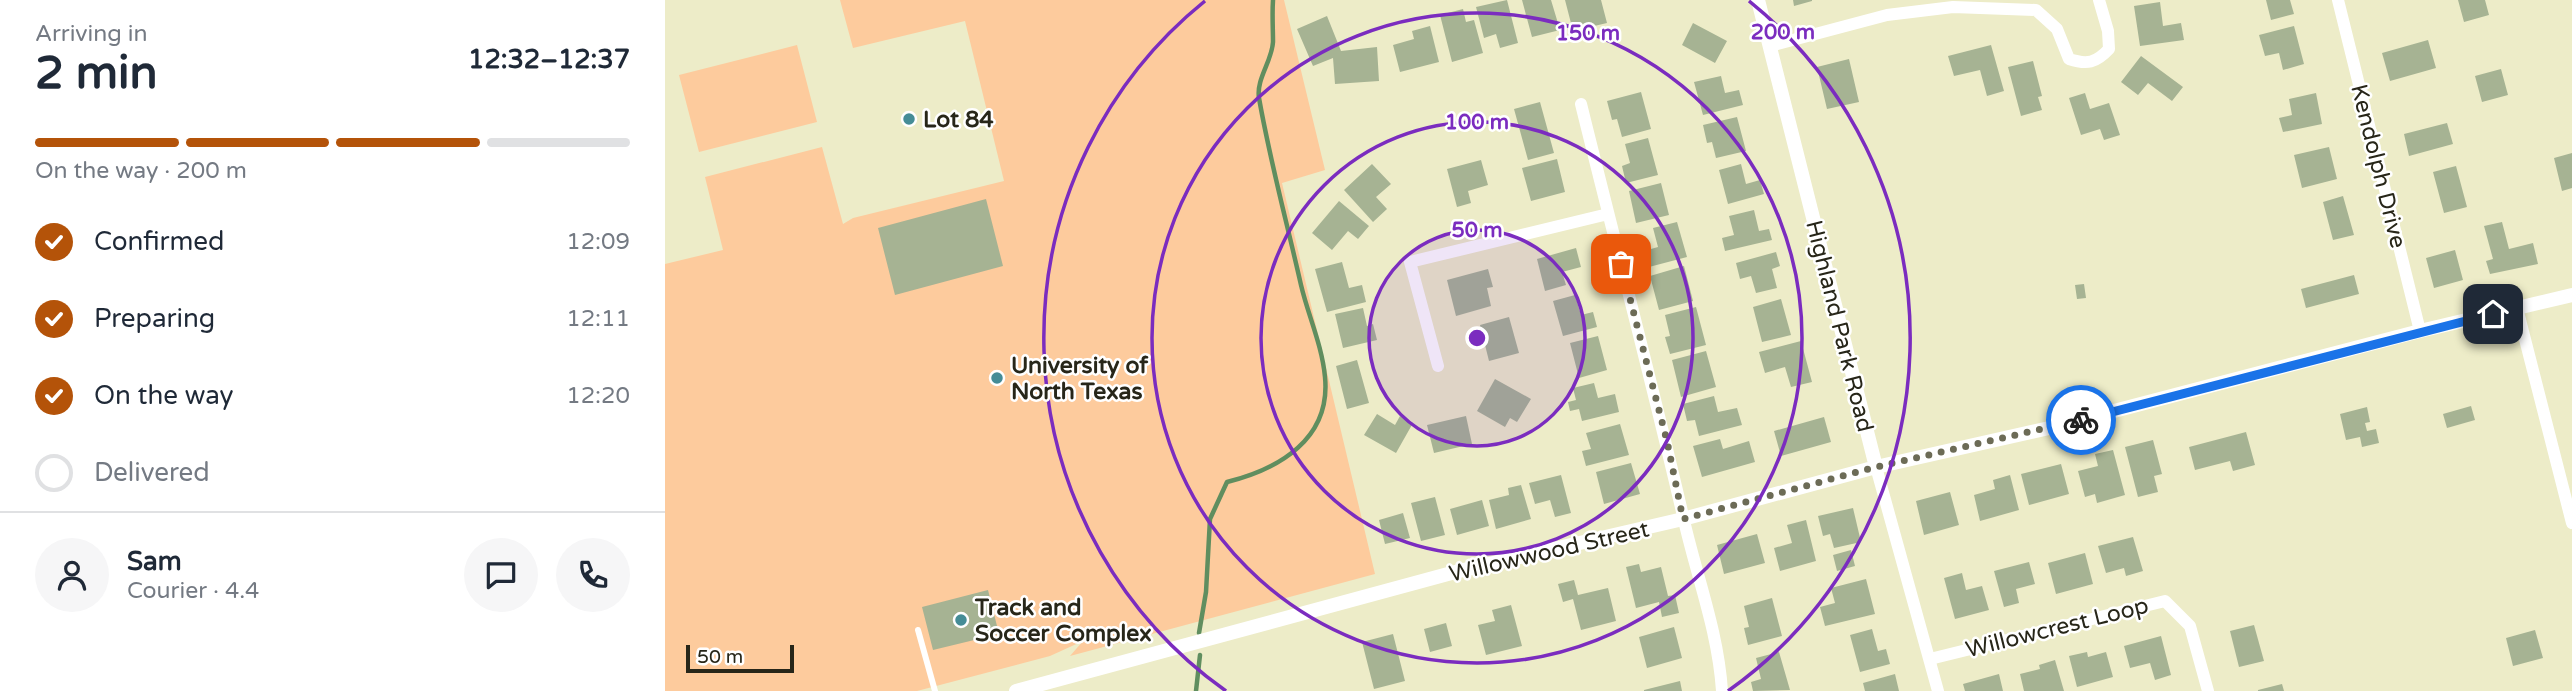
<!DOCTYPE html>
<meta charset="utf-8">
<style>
body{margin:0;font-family:"Varela Round",sans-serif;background:#f6f6f7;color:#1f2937;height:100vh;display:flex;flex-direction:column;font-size:26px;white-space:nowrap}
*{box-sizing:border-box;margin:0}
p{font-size:23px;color:#747a83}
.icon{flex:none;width:38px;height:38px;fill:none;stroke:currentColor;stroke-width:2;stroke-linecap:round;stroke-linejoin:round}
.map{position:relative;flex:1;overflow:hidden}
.drawer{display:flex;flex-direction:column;background:#fff;width:665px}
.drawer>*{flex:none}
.scale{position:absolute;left:21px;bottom:18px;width:108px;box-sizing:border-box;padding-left:7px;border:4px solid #272619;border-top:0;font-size:19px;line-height:24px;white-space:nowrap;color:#272619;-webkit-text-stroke:5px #fff;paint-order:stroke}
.pin{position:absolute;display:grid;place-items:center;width:60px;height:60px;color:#fff;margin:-30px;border-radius:14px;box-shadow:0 4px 10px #0006}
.courier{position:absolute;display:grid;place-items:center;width:70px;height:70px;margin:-35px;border:5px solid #1a73e8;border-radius:50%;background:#fff;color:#222;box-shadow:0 2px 9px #0007}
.head em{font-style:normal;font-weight:700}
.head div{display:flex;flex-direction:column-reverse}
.head{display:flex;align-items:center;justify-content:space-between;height:119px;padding:0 35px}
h1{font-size:46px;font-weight:700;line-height:52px}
.bar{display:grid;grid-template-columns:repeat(4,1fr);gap:10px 7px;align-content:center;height:84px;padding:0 35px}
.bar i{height:9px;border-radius:5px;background:#e0e1e3}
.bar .on{background:#b45309}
.bar p{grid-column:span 4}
.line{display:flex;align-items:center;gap:18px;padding:0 35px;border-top:2px solid #e0e1e3}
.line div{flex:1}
.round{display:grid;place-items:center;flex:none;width:74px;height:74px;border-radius:37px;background:#f6f6f7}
ol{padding:0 35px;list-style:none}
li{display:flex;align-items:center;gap:21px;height:77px}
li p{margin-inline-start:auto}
li .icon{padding:7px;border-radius:50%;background:#b45309;color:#fff;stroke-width:4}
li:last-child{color:#747a83}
li i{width:38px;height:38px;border:4px solid #e0e1e3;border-radius:50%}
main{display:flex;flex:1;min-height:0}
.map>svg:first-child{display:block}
</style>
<main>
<section class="drawer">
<div class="head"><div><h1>2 min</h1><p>Arriving in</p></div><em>12:32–12:37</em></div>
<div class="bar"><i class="on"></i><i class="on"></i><i class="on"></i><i></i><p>On the way · 200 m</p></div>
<ol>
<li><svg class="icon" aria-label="check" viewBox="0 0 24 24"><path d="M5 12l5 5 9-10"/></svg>Confirmed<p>12:09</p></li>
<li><svg class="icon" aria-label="check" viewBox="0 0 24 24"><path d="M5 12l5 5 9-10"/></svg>Preparing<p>12:11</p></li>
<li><svg class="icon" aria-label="check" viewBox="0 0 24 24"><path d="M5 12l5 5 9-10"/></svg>On the way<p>12:20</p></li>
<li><i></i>Delivered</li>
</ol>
<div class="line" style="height:126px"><a class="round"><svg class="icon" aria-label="person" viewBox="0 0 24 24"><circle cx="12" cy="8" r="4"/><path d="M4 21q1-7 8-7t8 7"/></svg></a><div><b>Sam</b><p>Courier · 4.4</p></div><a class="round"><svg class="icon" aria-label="chat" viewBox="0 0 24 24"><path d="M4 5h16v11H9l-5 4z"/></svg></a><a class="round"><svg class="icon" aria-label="phone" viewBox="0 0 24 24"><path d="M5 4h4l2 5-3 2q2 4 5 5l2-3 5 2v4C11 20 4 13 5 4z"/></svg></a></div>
</section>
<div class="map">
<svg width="1907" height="691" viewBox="0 0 1907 691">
<rect width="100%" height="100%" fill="#edecc8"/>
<path fill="#fdcb9d" d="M 175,0 L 619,0 L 660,170 L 617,183 L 710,574 L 405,656 L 418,641 L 385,656 L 252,691 L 0,691 L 0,264 L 58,250 L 40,177 L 157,147 L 178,224 L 188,218 L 339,181 L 300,21 L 188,48 Z
M 132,45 L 152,122 L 34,152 L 14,75 Z"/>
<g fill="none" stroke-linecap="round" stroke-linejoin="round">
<path stroke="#608e5f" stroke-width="4.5" d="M 534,633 L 541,592 L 545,519 L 562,482 C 614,469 666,439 660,377 C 657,345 643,315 636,285 C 622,223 605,161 594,98 C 591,79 607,61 608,42 C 608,29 607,14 608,0
M 531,691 L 535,655"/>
</g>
<path fill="#a6b393" d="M 842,0 L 853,43 L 835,48 L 831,34 L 819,38 L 811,7 Z
M 857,0 L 886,0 L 895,30 L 867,37 Z
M 900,0 L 936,0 L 942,23 L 908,31 Z
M 1128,0 L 1147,0 L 1147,1 L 1129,6 Z
M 1601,0 L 1625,0 L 1629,14 L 1606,20 Z
M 1793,0 L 1820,0 L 1824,15 L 1799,22 Z
M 1495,2 L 1498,26 L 1516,23 L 1519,40 L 1475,46 L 1469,6 Z
M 798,9 L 801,22 L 809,20 L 818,53 L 787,62 L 775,15 Z
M 662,16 L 676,51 L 712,47 L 714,81 L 670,84 L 668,58 L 648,66 L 632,29 Z
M 1028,23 L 1062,41 L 1050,63 L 1017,45 Z
M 765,26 L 774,62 L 735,72 L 728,45 L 749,39 L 747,31 Z
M 1629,26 L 1639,64 L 1618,70 L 1614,53 L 1600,56 L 1594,35 Z
M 1763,40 L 1771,68 L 1725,81 L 1717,53 Z
M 1326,45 L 1339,91 L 1322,96 L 1315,70 L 1289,76 L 1283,56 Z
M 1476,56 L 1518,87 L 1507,101 L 1483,83 L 1473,95 L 1456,82 Z
M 1184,59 L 1194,102 L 1162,109 L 1152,67 Z
M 1368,61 L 1377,96 L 1373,97 L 1377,110 L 1356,116 L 1343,67 Z
M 1836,69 L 1843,95 L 1817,102 L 1810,76 Z
M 1056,76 L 1060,93 L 1074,90 L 1078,105 L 1038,115 L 1029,82 Z
M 976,92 L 986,129 L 957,137 L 952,119 L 947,120 L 942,101 Z
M 1420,93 L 1425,109 L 1444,103 L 1455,135 L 1439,140 L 1435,129 L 1416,135 L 1404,98 Z
M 1651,93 L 1657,124 L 1618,132 L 1614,118 L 1627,115 L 1624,99 Z
M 875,102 L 889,153 L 863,160 L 849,109 Z
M 1072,117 L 1081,151 L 1051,158 L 1047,142 L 1042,143 L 1038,125 Z
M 1782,123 L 1788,144 L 1744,156 L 1739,134 Z
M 983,138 L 993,175 L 961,183 L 957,166 L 965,163 L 960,144 Z
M 1664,147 L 1672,179 L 1637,188 L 1629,155 Z
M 1907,153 L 1907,188 L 1897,191 L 1889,158 Z
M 892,159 L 900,192 L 866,201 L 857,168 Z
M 816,160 L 823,185 L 803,191 L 806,203 L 792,207 L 782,169 Z
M 707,164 L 726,184 L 711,197 L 722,209 L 708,222 L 679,190 Z
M 1076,164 L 1081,184 L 1095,180 L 1099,194 L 1063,204 L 1054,170 Z
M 1791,166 L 1802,207 L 1779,213 L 1768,172 Z
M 996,183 L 1004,215 L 971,223 L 964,191 Z
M 1678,196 L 1689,235 L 1668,240 L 1658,202 Z
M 321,199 L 338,266 L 230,295 L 213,228 Z
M 674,201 L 704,226 L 693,239 L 683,231 L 667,250 L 647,233 Z
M 1089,210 L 1094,231 L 1104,229 L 1107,240 L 1060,251 L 1057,238 L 1069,235 L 1064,216 Z
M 1012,222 L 1022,257 L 984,267 L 979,251 L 993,247 L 988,228 Z
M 1837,222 L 1844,249 L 1868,243 L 1873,264 L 1825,274 L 1821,261 L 1828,259 L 1819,226 Z
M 911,248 L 916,267 L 897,272 L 901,285 L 880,291 L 872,259 Z
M 1790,250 L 1798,280 L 1769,288 L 1761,258 Z
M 1111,252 L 1115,266 L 1107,269 L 1112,288 L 1091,293 L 1086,276 L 1075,279 L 1071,263 Z
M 677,262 L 684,288 L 697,285 L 701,302 L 662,312 L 650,269 Z
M 1019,266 L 1028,301 L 994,310 L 985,276 Z
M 823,269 L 828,287 L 822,288 L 826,306 L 791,316 L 782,280 Z
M 1689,275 L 1694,294 L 1641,308 L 1636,289 Z
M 1419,284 L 1421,298 L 1412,299 L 1410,285 Z
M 910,295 L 916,315 L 928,312 L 932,327 L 898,336 L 888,301 Z
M 1116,299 L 1126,335 L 1097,342 L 1088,307 Z
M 1031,307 L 1041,345 L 1005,354 L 1000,337 L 1005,336 L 1000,315 Z
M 698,308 L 702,326 L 708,324 L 712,340 L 678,348 L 670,314 Z
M 844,317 L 854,353 L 824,361 L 815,325 Z
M 933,336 L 942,370 L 914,378 L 905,343 Z
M 1136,341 L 1147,382 L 1126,387 L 1120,367 L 1100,373 L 1094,352 Z
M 1041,351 L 1051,387 L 1016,397 L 1007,360 Z
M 692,360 L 704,403 L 682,409 L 671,366 Z
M 830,379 L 866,399 L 852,422 L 845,418 L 840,427 L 812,411 Z
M 929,383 L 933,398 L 950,394 L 954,412 L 917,421 L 914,409 L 905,411 L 903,402 L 911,400 L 908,388 Z
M 1049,396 L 1053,412 L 1072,408 L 1077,425 L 1034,436 L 1030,420 L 1022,421 L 1018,404 Z
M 1806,406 L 1810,420 L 1782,428 L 1778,414 Z
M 1702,407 L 1705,422 L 1700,423 L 1702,431 L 1711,429 L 1714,443 L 1697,447 L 1695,437 L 1681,440 L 1675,414 Z
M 712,414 L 730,425 L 735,416 L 748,423 L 731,453 L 699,435 Z
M 801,416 L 807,444 L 769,453 L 762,425 Z
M 1159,417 L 1166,442 L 1116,456 L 1109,431 Z
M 955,424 L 964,455 L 921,466 L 917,451 L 926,449 L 921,433 Z
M 1581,432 L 1590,465 L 1568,471 L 1565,461 L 1530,470 L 1524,447 Z
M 1055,439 L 1058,449 L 1084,441 L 1090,462 L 1037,477 L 1028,446 Z
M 1488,440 L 1497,474 L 1489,476 L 1493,492 L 1473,497 L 1460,447 Z
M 1448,450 L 1460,495 L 1432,503 L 1430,494 L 1420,497 L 1413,471 L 1433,466 L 1430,454 Z
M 966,463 L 975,494 L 939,504 L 931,472 Z
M 1396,464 L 1404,494 L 1364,505 L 1356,474 Z
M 896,475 L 906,513 L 890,517 L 885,500 L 870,504 L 864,483 Z
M 1345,475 L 1354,510 L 1315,521 L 1309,495 L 1330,489 L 1328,480 Z
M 856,485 L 866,519 L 831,529 L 824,500 L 844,495 L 843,488 Z
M 1285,492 L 1294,525 L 1259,535 L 1251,501 Z
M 770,497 L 780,535 L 756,541 L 746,503 Z
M 817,500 L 824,526 L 792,535 L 785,509 Z
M 1188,508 L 1196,542 L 1169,548 L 1165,534 L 1158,536 L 1153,516 Z
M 738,513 L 745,538 L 720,544 L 714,520 Z
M 1141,520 L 1151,561 L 1115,571 L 1109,548 L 1127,543 L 1122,525 Z
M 1092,534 L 1100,563 L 1059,574 L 1052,545 Z
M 1468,537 L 1478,571 L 1461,576 L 1459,568 L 1441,573 L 1433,546 Z
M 1186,550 L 1190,566 L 1172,571 L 1168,555 Z
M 1420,553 L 1428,584 L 1391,594 L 1383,563 Z
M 1364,562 L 1370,584 L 1351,589 L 1354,603 L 1339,607 L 1329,571 Z
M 974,564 L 976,572 L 996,567 L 1003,596 L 1010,595 L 1014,613 L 997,617 L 994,602 L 971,608 L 961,567 Z
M 1297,573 L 1301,590 L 1317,586 L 1324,610 L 1290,619 L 1279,578 Z
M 1201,579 L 1210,614 L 1160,626 L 1155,607 L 1170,603 L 1166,588 Z
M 909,580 L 913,595 L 943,588 L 951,621 L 916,630 L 908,599 L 898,602 L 893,584 Z
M 323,590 L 334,634 L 268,650 L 257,607 Z
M 1107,598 L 1117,636 L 1083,645 L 1079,628 L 1084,627 L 1079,606 Z
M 846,605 L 857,646 L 821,655 L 813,625 L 830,621 L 827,610 Z
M 781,623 L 787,646 L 765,652 L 759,629 Z
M 1589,625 L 1599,661 L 1574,667 L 1565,631 Z
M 1009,627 L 1017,658 L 982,668 L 974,637 Z
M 1207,629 L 1213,651 L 1221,649 L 1225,664 L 1195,672 L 1185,635 Z
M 1870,630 L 1878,658 L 1848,666 L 1841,638 Z
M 728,634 L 740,681 L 709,689 L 697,642 Z
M 1496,636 L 1506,675 L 1490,680 L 1485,663 L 1465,668 L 1459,646 Z
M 1114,652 L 1125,690 L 1088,691 L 1086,682 L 1096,679 L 1091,658 Z
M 1422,652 L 1423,657 L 1441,652 L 1448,677 L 1412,687 L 1404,656 Z
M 1390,660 L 1399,691 L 1359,691 L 1355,674 L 1375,669 L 1374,665 Z
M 1230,674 L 1234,691 L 1200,691 L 1198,683 Z
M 1334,674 L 1338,691 L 1300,691 L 1298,684 Z
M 1015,681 L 1017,691 L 979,691 L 979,690 Z
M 1617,684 L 1619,691 L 1593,691 L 1593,690 Z"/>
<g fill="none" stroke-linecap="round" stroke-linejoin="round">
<path stroke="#fff" stroke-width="6" d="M 253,630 L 270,691"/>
<path stroke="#fff" stroke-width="12" d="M 1673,0 L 1755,331
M 1105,46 L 1222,15 L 1288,7 L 1371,10 L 1392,29 L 1404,59 C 1422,65 1431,63 1444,49 L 1443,31 L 1434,0
M 916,104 C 950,242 986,378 1018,516 C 1031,575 1053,630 1057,691
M 1852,308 L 1907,523
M 773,366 L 745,262 L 943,214
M 1211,467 L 1273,691
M 1265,659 L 1500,601 L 1525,626 L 1543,691"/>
<path stroke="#fff" stroke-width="14" d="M 1093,0 L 1211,467
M 351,691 L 794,571 L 1018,519 L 1211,467 L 1384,428 L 1755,331 L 1907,295"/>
</g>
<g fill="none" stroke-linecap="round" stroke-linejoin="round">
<path stroke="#6c6b56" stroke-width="7" stroke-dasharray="0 12.6" d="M 956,264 L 1002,441 L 1018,519 L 1211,467 L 1416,420"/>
<path stroke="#1a73e8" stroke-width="9" d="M 1416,420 L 1828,314"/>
</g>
<circle cx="812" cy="338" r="108" fill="#7b2cbf" fill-opacity=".12"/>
<g fill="none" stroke="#7b2cbf" stroke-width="3.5">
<circle cx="812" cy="338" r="108"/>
<circle cx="812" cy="338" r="216"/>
<circle cx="812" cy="338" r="325"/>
<path d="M561 691A433 433 0 0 1 540 1M1084 1A433 433 0 0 1 1063 691"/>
</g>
<g fill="#458c96" stroke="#fff" stroke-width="2.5">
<circle cx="244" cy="119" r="7"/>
<circle cx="332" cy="378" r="7"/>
<circle cx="296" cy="620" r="7"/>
</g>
<g text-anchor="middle" stroke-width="5" stroke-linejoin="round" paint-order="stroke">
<g font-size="23" font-weight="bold" fill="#272619" stroke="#fff" text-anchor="start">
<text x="258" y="127">Lot 84</text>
<text x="346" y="373">University of<tspan x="346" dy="26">North Texas</tspan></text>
<text x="310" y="615">Track and<tspan x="310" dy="26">Soccer Complex</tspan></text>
</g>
<g font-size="23" fill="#272619" stroke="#fff">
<text transform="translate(1714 166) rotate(76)" y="8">Kendolph Drive</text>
<text transform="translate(1175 326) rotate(76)" y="8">Highland Park Road</text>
<text transform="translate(884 551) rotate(-13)" y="8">Willowwood Street</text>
<text transform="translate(1392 627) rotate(-14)" y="8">Willowcrest Loop</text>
</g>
</g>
<circle cx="812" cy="338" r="10" fill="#7b2cbf" stroke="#fff" stroke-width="3.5"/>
<g font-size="21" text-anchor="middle" font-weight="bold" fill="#7b2cbf" stroke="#fff" stroke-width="5" stroke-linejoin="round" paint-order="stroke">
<text x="1118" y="39">200 m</text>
<text x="923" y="40">150 m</text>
<text x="812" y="129">100 m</text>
<text x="812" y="237">50 m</text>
</g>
</svg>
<div class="scale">50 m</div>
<div class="pin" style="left:956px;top:264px;background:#ea580c"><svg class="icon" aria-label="bag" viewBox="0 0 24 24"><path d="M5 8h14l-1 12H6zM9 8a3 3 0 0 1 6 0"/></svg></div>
<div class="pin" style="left:1828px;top:314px;background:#1f2937"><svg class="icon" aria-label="home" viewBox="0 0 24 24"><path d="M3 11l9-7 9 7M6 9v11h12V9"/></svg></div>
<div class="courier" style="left:1416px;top:420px"><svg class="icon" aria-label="bike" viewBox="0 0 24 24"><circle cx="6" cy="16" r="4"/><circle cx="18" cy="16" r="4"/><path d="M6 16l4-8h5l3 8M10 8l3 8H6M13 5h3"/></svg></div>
</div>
</main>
